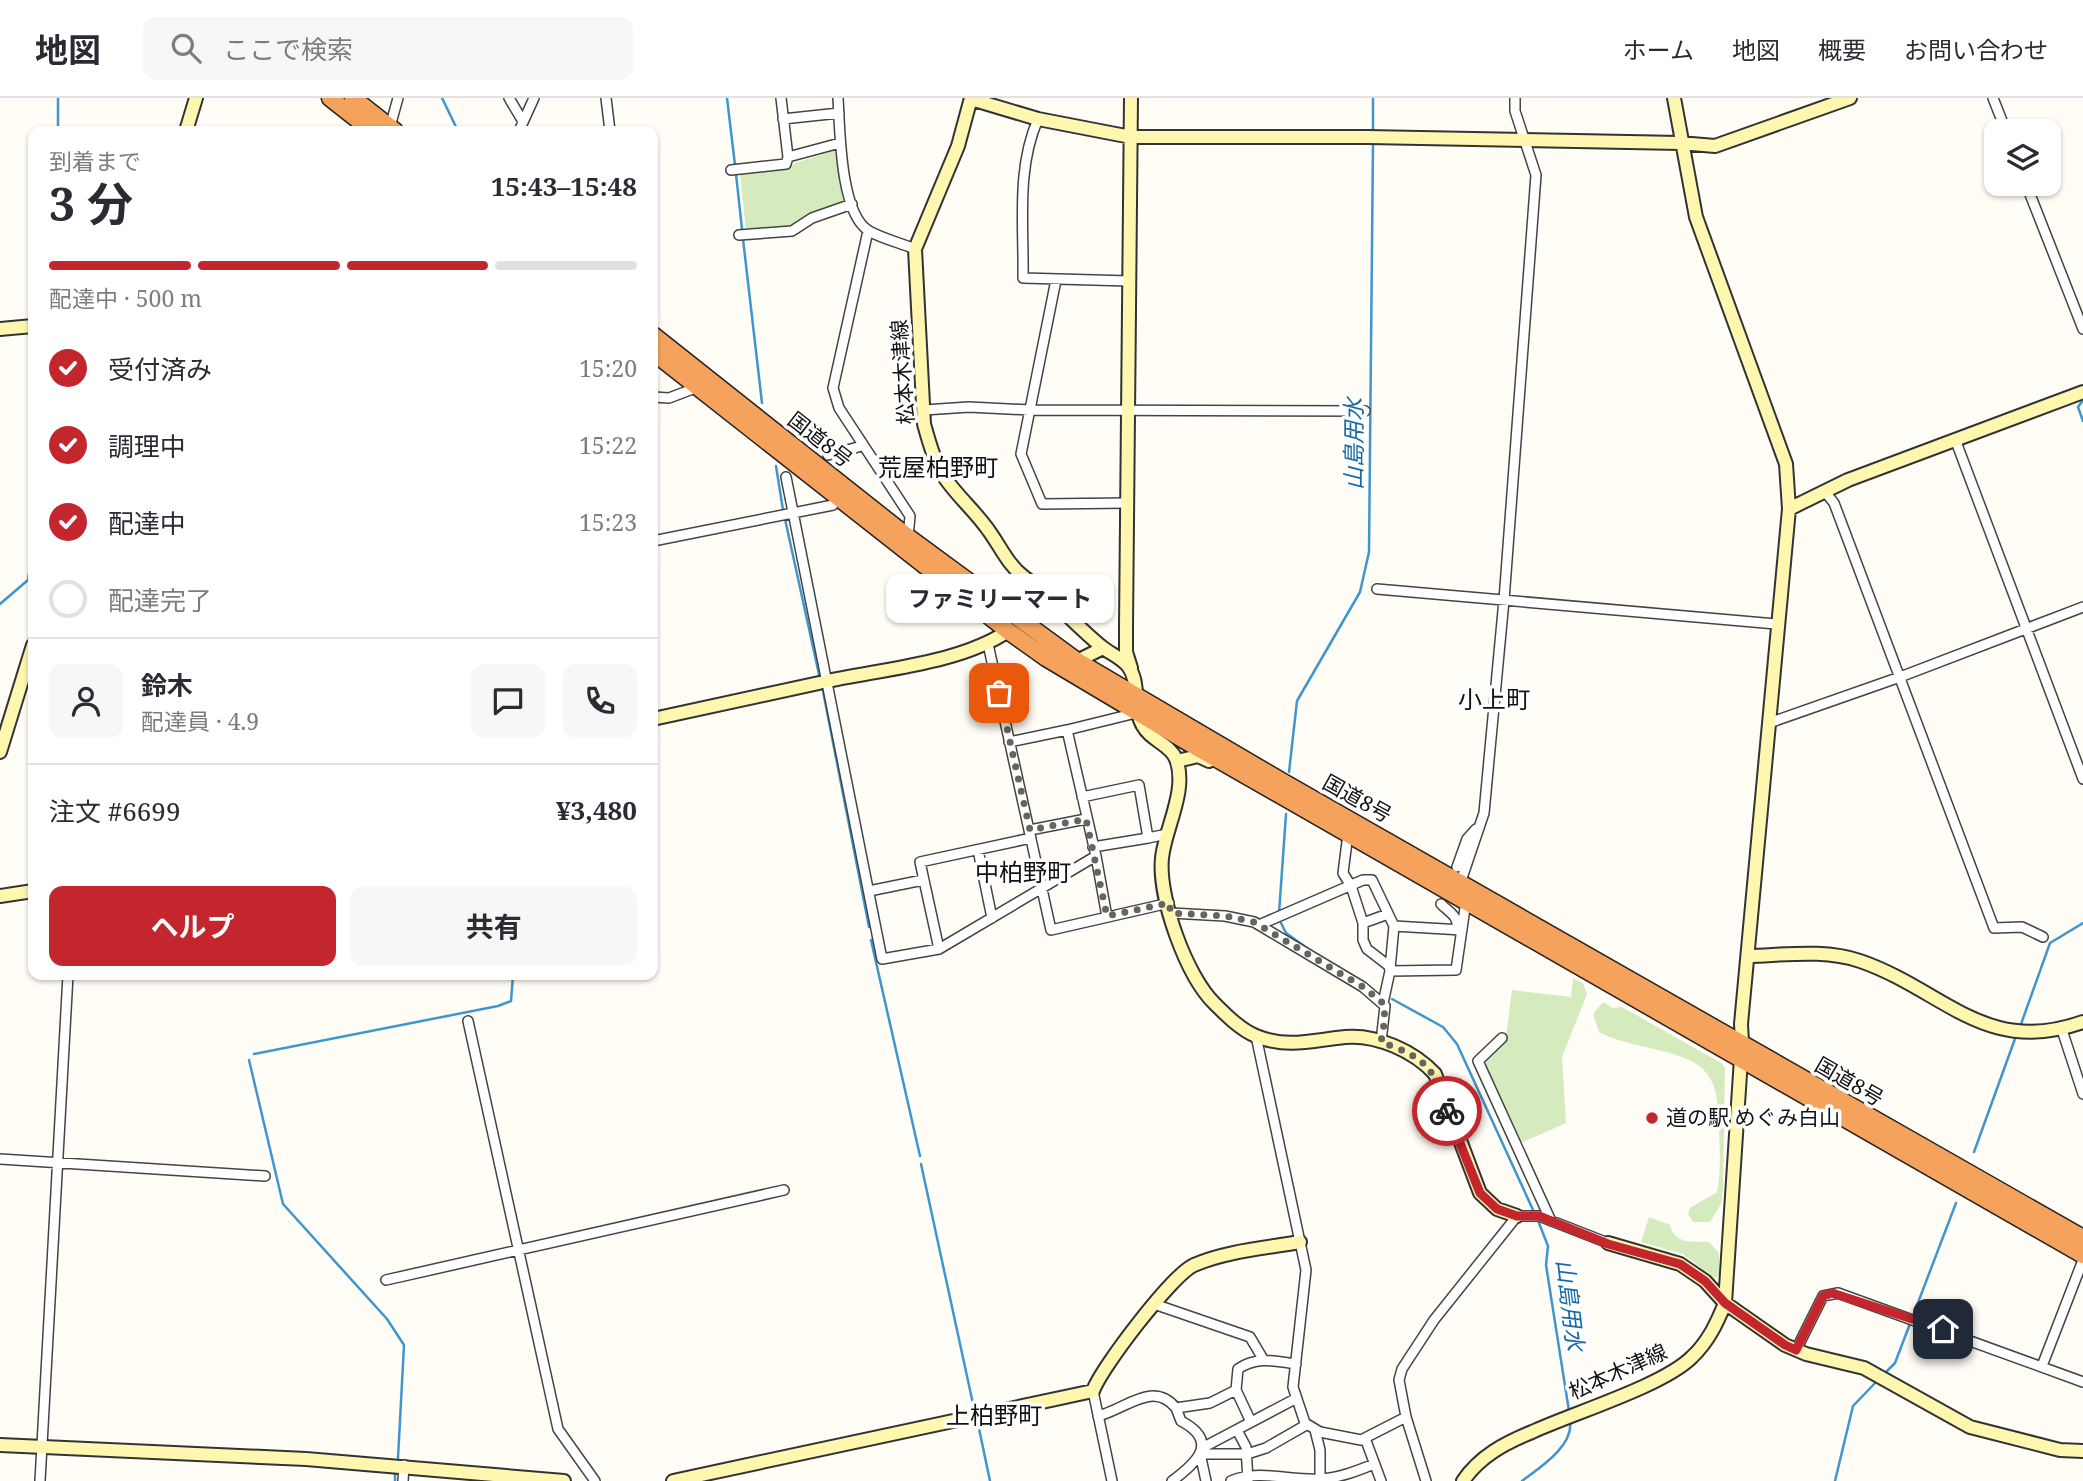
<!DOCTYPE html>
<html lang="ja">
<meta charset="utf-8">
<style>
body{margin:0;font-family:"Noto Serif","Noto Sans JP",serif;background:#f7f7f7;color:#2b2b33;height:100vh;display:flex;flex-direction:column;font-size:26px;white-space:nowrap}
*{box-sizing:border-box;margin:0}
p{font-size:23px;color:#7c7c81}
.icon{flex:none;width:38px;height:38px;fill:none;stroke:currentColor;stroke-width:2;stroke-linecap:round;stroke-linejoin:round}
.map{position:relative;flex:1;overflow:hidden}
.details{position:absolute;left:28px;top:28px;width:630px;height:854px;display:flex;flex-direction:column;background:#fff;border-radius:14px;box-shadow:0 2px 5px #0004}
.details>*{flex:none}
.fabs{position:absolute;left:1984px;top:21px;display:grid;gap:14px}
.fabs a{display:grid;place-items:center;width:77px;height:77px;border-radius:14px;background:#fff;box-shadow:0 2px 5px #0004;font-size:35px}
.pin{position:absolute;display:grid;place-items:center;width:60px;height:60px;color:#fff;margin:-30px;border-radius:14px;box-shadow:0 4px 10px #0006}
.courier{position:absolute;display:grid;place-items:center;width:70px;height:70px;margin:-35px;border:5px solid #c4262e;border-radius:50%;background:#fff;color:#222;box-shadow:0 2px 9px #0007}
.bubble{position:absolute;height:49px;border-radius:14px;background:#fff;box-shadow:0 2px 5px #0004;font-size:23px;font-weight:700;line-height:49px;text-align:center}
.head em{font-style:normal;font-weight:700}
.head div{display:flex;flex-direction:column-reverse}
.head{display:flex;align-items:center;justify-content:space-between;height:119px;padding:0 21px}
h1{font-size:46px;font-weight:700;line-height:52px}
.bar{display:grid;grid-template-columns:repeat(4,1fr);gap:10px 7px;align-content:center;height:84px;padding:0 21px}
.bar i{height:9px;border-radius:5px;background:#e1e1e2}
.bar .current{background:#c4262e}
.bar p{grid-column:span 4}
.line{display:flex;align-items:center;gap:18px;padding:0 21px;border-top:2px solid #e1e1e2}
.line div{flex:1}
.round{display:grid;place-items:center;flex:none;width:74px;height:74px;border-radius:14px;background:#f7f7f7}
ol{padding:0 21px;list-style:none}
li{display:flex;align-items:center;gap:21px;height:77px}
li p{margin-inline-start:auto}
li .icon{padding:7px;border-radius:50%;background:#c4262e;color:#fff;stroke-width:4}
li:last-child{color:#7c7c81}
li i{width:38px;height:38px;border:4px solid #e1e1e2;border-radius:50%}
.primary-button{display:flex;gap:14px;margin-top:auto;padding:14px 21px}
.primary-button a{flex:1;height:80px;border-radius:14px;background:#c4262e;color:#fff;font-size:28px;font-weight:700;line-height:80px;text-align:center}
.primary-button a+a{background:#f7f7f7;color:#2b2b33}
header{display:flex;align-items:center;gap:42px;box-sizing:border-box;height:98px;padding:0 35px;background:#fff;border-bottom:2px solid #e1e1e2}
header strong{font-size:33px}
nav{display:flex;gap:38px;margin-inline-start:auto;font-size:24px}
.search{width:490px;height:63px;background:#f7f7f7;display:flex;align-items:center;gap:18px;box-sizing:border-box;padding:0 24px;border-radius:14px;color:#7c7c81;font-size:26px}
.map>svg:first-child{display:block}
</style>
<header>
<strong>地図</strong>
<div class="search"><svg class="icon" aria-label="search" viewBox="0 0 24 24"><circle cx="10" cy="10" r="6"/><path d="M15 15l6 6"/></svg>ここで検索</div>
<nav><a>ホーム</a><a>地図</a><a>概要</a><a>お問い合わせ</a></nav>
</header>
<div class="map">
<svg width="2083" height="1383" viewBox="0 0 2083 1383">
<rect width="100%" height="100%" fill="#fffdf5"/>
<path fill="#d5ebbd" d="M 836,52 L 847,105 L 799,122 L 794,128 L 746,133 L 740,75 L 791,69 L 795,65 Z
M 1573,880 L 1583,885 L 1587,896 L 1562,959 L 1566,1025 L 1518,1046 L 1483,967 L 1483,962 L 1506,939 L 1512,892 L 1571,899 Z
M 1603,904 L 1613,910 L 1622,909 L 1721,965 L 1725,970 L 1723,1091 L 1721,1106 L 1710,1124 L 1693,1124 L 1688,1116 L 1690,1110 L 1717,1094 C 1721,1072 1720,1056 1719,1035 C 1718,1005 1720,975 1687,961 C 1659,949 1626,948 1599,934 L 1593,916 Z
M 1649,1119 L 1670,1127 C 1675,1147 1693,1143 1709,1144 L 1719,1155 L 1719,1178 L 1714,1180 L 1683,1156 L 1641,1144 Z"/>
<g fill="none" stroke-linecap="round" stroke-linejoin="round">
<path stroke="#3f96cf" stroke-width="2.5" d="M 58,0 L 58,33
M 442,0 L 458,33
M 727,0 L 735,67
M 1373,35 L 1373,0
M 736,76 L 742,131
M 743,141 L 762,305
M 2083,302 L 2078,309 L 2083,323
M 776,368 L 783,412
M 785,421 L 820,581
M 0,506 L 28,482 L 33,452
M 822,588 L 869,829
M 1289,674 L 1297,603 L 1360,494 L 1369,454 L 1373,45
M 1279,815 L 1286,716
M 1281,825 L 1286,835 L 1307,850
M 871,842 L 920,1058
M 1392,901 L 1443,929 L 1457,946 L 1534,1114
M 2020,929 L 2050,845 L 2083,825
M 254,956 L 498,908 L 511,903 L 513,877
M 249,962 L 283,1106 L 387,1221 L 404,1247 L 398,1360
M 1974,1054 L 2016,938
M 921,1066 L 975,1315
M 1537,1120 L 1548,1148 L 1546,1167 L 1569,1313
M 1884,1276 L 1895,1265 L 1956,1105
M 977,1321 L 990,1383
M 395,1383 L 395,1372
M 1522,1383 C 1539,1370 1574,1348 1570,1323
M 1835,1383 L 1853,1308 L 1877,1283"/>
<g stroke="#444" stroke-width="12">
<path id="street" d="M 509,0 L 522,22
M 606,0 L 610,33
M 781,0 L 788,59 L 840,45
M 838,0 C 840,32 840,116 869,133 C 883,141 901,145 915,151
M 1993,0 L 2006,33
M 783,21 L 839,15
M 1038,21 C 1016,71 1024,127 1023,180 L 1129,183
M 390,29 L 398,0
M 519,33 L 534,0
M 731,72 L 786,66 L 788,59
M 2026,86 L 2083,231
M 868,133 L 833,290 L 839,310 L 910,418 L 908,439
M 739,137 L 792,133 L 812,120 L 852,106
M 1056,182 L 1021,356 L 1042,406 L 1127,405
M 653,299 L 669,300 L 698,289
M 924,312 L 969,309 L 1030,312 L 1365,313
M 1955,341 L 2083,681
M 828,357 L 862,348
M 786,379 L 882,861 L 939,851 L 1096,758 L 1067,632 L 1136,615
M 1826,395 L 1834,405 L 1994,830 L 2022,829 L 2043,839
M 653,443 L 833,407 L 838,400
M 1377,491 L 1776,526
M 988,546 L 1051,832 L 1169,805
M 1769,625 L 1900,579 L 2083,509
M 1009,644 L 1067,632
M 1082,699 L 1139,687 L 1148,740 L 1167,736
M 1030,732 L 1086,721
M 1348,736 L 1343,775 L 1351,788 L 1363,825 L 1363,842 L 1367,851 L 1389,868 L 1390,873
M 1093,749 L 1148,740
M 978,752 L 992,820
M 1096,758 L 1107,819
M 1457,769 L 1467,741 L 1476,731
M 1461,783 L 1484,715 L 1504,502 L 1536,77 L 1515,13 L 1515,0
M 869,793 L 923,782
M 1441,806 C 1450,815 1459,818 1457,832
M 1171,815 L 1225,818 L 1254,824 L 1363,889 L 1385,908 L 1381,944
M 1363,825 L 1388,816
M 1259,827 L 1363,782 L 1372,782 L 1394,828 L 1462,832
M 939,851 L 920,764 L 1031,740
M 1390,871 L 1394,828
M 1383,905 L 1390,873 L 1456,872 L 1466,803
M 468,923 L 558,1331 L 595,1383
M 2062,932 L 2083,996
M 1256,938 L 1306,1172 L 1293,1289 L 1305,1325 L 1320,1334 L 1361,1342 L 1406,1319
M 1502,940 L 1478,963 L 1551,1123
M 0,1061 L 265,1078
M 386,1182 L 784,1092
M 1154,1206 L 1250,1239 L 1263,1261
M 1796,1252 L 1823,1198 L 1838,1195 L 2083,1284
M 2042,1268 L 2083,1162
M 1236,1292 L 1251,1324
M 1093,1293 L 1112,1383
M 1098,1318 C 1126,1311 1153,1282 1176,1310 L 1210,1305 L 1236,1292 L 1238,1271 C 1257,1258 1275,1263 1296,1266
M 1237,1332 L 1246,1349 L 1248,1383
M 1315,1332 L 1320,1352 L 1320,1383
M 1365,1340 L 1381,1383
M 1202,1350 L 1295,1301
M 1202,1356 L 1247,1356 L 1266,1350 L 1306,1327
M 1201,1360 L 1206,1383
M 40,1383 L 68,877
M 403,1383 L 404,1367
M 1172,1383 C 1195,1366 1221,1344 1181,1323 L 1176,1310
M 1231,1383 C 1259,1371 1291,1383 1320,1381 C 1339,1380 1357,1373 1374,1366
M 1426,1383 L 1406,1319 L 1399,1282 L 1402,1271 L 1434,1222 L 1517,1118 L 1539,1118 L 1608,1145"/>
</g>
<g stroke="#333" stroke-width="16">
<path id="secondary" d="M 971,0 L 958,48 L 915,151 L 924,326 C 929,344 934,363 945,380 C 958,399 976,414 989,433 C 1000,448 1008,467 1024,479 C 1052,500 1075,527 1102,549 C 1111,556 1120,559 1128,568 C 1141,585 1132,610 1143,628 C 1151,643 1170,646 1176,661 C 1188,692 1165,730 1162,760 C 1158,799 1186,878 1215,906 C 1226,917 1241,932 1256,938 C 1288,951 1314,942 1345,939 C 1376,936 1414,953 1435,976 L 1480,1095 L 1497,1111 L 1517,1118
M 971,1 L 1038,21 L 1131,39 L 1368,39 L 1680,45 L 1715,48 L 1850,0
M 186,33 L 196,0
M 0,231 L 33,228
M 1789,411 L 1848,382 L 2083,294
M 1077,563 L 1103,550
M 1131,570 L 1126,554 L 1126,528 L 1131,0
M 823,584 C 881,571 959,566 1008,533
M 653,621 L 819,585
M 0,654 L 33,547
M 1177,663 L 1198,658 L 1209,663
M 0,798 L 33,793
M 1748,858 C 1785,857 1825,851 1860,863 C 1944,892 1985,959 2083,924
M 1608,1145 L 1680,1166 L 1705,1183 L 1725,1205 L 1785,1247 L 1806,1256 L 1864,1270 L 1970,1329 L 2060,1352 L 2083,1353
M 0,1347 L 306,1361 L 564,1383
M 673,1383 L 1093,1293 C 1101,1270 1172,1177 1194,1167 C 1226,1153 1266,1150 1300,1144
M 1463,1383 C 1480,1358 1505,1345 1532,1334 C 1573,1315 1663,1288 1692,1259 C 1708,1244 1717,1225 1725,1205 L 1742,945 L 1741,926 L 1789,411 L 1786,366 L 1696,119 L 1674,0"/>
</g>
<g stroke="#222" stroke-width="19">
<path id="highway" d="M 330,0 L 372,33
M 353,0 L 395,33
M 653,237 L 908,439 L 1077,563 L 1283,684 L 2083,1140
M 653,254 L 1008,533 L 1046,560 L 1182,641 L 2083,1157"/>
</g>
<use href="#street" stroke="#fff" stroke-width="9"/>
<use href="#secondary" stroke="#fff6b0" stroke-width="12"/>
<use href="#highway" stroke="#f5a25d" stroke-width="16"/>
</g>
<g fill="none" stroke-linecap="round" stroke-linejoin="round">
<path stroke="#646461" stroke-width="7" stroke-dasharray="0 12.6" d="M 999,595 L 1030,732 L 1086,721 L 1107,818 L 1169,805 L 1171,815 L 1225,818 L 1254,824 L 1363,889 L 1383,905 L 1385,920 L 1381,944 C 1426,960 1433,968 1447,1013"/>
<path stroke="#c4262e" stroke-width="9" d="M 1447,1013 L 1480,1095 L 1497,1111 L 1517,1118 L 1539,1118 L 1608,1146 L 1680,1166 L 1705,1183 L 1725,1205 L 1785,1247 L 1796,1252 L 1823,1198 L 1832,1195 L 1943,1231"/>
</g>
<circle fill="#c4262e" stroke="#fff" stroke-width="2.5" cx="1652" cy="1020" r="7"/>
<g text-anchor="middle" stroke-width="7" stroke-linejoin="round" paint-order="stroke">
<g font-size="21" fill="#111" stroke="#fff">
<text transform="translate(903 274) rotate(-94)" y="7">松本木津線</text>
<text transform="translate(820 342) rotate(38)" y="7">国道8号</text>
<text transform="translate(1357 701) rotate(29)" y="7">国道8号</text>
<text transform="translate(1849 984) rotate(30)" y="7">国道8号</text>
<text transform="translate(1618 1274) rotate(-24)" y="7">松本木津線</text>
</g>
<g font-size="21" fill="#111" stroke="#fff" text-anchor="start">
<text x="1666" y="1027">道の駅 めぐみ白山</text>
</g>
<g font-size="23" font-style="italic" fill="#1768a6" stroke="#fff">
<text transform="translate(1354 346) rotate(-90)" y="8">山島用水</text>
<text transform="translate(1570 1207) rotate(83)" y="8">山島用水</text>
</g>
<g font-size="24" fill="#111" stroke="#fff">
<text x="938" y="378">荒屋柏野町</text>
<text x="1494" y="610">小上町</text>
<text x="1023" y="783">中柏野町</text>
<text x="994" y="1326">上柏野町</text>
</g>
</g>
</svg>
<div class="fabs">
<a><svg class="icon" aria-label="layers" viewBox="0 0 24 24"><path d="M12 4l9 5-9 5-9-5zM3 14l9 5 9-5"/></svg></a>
</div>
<div class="pin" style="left:999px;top:595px;background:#ea580c"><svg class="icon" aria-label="bag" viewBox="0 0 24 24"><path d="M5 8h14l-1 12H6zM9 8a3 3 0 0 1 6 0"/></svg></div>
<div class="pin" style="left:1943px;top:1231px;background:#1f2937"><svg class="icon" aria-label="home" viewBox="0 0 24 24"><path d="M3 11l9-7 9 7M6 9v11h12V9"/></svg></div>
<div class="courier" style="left:1447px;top:1013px"><svg class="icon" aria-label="bike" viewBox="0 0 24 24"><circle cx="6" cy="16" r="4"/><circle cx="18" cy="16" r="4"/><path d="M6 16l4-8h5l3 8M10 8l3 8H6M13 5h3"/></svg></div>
<div class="bubble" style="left:886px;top:476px;width:228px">ファミリーマート</div>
<section class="details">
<div class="head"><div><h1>3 分</h1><p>到着まで</p></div><em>15:43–15:48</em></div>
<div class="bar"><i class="current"></i><i class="current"></i><i class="current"></i><i></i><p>配達中 · 500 m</p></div>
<ol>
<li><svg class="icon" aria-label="check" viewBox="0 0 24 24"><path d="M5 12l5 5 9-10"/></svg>受付済み<p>15:20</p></li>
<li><svg class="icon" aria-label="check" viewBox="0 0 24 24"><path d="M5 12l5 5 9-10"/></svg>調理中<p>15:22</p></li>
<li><svg class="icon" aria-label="check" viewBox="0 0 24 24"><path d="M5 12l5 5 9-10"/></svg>配達中<p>15:23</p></li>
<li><i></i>配達完了</li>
</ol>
<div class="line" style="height:126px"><a class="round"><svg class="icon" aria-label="person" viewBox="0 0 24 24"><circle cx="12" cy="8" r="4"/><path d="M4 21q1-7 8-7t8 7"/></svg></a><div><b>鈴木</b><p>配達員 · 4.9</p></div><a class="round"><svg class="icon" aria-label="chat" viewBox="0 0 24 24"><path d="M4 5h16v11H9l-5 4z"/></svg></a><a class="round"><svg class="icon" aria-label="phone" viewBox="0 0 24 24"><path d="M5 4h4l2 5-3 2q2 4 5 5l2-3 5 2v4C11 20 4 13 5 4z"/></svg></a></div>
<div class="line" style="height:91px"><div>注文 #6699</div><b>¥3,480</b></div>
<div class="primary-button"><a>ヘルプ</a><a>共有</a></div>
</section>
</div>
